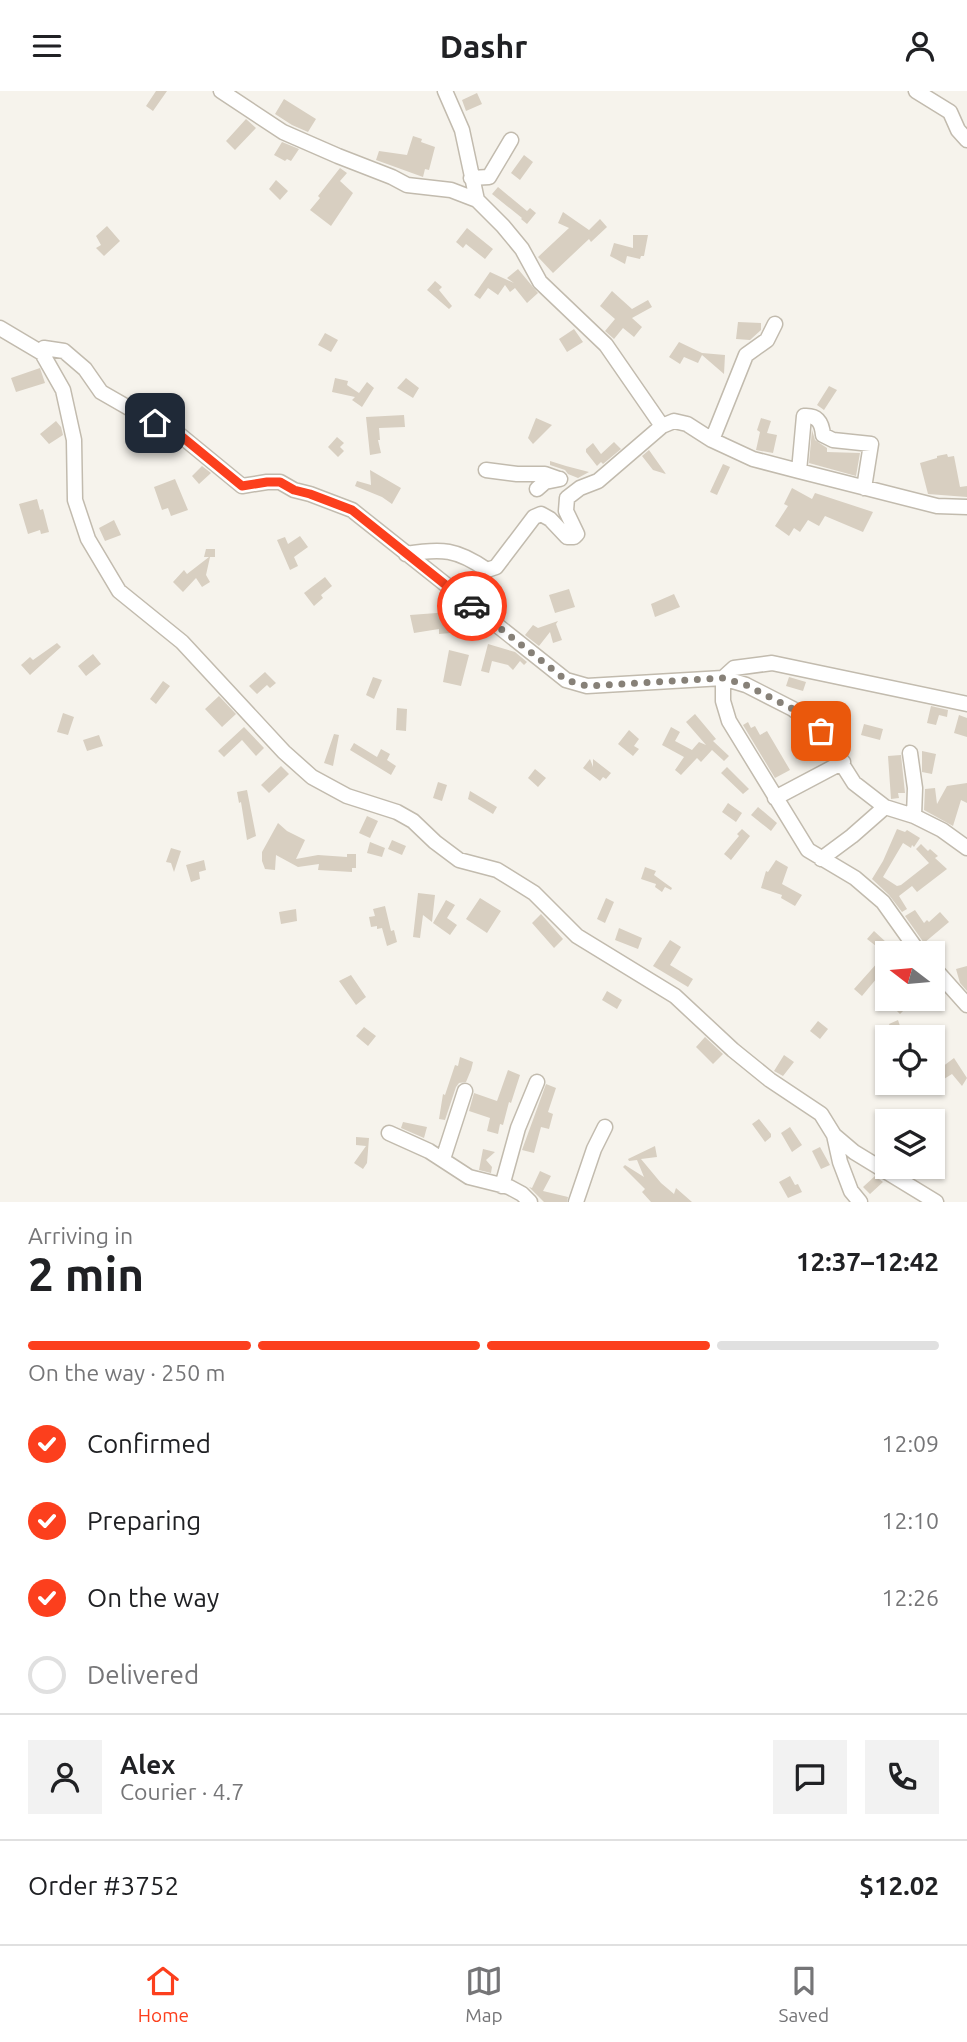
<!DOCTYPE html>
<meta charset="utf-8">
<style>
body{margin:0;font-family:Ubuntu,sans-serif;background:#f2f2f2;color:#202124;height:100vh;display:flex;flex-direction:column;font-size:26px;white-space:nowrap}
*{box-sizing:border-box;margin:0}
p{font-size:23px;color:#757577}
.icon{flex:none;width:38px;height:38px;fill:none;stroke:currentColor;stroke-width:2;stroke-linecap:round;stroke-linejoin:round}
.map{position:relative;height:1111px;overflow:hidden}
.drawer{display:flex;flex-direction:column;background:#fff;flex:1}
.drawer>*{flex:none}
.needle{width:46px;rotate:286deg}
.tools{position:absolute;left:875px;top:850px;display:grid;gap:14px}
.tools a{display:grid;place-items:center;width:70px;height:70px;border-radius:0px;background:#fff;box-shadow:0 2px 5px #0004;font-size:35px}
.pin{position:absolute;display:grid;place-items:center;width:60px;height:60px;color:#fff;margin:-30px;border-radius:14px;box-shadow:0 4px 10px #0006}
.courier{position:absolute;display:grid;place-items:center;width:70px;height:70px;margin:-35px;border:5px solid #fc3f1d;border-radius:50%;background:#fff;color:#222;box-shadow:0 2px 9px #0007}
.headline em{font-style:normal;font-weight:700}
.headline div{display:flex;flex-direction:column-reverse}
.headline{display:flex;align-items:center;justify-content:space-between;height:119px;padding:0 28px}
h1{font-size:46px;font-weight:700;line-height:52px}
.bar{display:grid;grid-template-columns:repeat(4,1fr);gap:10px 7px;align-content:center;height:84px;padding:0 28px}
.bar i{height:9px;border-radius:5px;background:#e0e0e0}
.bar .selected{background:#fc3f1d}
.bar p{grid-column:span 4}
.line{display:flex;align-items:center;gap:18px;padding:0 28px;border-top:2px solid #e0e0e0}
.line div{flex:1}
.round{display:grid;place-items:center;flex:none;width:74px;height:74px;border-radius:0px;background:#f2f2f2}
ol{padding:0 28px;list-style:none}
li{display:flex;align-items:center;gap:21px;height:77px}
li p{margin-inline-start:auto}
li .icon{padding:7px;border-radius:50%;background:#fc3f1d;color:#fff;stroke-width:4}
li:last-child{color:#757577}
li i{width:38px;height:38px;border:4px solid #e0e0e0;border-radius:50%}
header{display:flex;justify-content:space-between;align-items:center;height:91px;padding:0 28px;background:#fff;font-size:32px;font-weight:700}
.tabs{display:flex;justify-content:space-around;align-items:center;height:98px;border-top:2px solid #e0e0e0;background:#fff;font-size:19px;color:#757577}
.tabs a{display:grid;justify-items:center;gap:4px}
.tabs .selected{color:#fc3f1d}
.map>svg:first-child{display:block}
</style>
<header><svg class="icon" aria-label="menu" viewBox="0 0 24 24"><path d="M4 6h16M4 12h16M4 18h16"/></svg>Dashr<svg class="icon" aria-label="person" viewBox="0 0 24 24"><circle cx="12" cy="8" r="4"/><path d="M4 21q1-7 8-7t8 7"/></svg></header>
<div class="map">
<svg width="967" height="1111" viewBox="0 0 967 1111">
<rect width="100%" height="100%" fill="#f6f3ec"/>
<path fill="#d8cfc1" d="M 156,0 L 167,0 L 153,20 L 146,15 Z
M 477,2 L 482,13 L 466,20 L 462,9 Z
M 284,8 L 316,28 L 308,41 L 292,34 L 275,23 Z
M 246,28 L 256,37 L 235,59 L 226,50 Z
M 413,45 L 422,48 L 421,51 L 435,56 L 429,79 L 425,78 L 423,86 L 376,69 L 379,60 L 407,64 Z
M 282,51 L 299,58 L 291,70 L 287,68 L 285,70 L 274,64 Z
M 524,64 L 533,71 L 520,89 L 511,82 Z
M 340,77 L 347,82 L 340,90 L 353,102 L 331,135 L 310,119 L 320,107 L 318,105 Z
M 276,89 L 288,100 L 280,109 L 269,98 Z
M 498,96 L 527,120 L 530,117 L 536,122 L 527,133 L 521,128 L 522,127 L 492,103 Z
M 563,121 L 589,139 L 600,128 L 607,136 L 591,151 L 589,148 L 553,182 L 538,166 L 569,137 L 558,132 Z
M 107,135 L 120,150 L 104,165 L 96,157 L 101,154 L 96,145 Z
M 467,137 L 493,158 L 485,168 L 466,153 L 463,157 L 456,151 Z
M 633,144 L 648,144 L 644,165 L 641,165 L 640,168 L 627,165 L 625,173 L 610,165 L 614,152 L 633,157 Z
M 518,178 L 538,202 L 527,212 L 515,197 L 510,201 L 505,194 L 498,204 L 488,197 L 480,208 L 474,204 L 490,181 L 514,192 L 507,187 Z
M 435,190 L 442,196 L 439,199 L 452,215 L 449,218 L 427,199 Z
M 612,200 L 632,218 L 648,209 L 652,216 L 632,227 L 642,236 L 634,246 L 623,237 L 614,248 L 605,240 L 615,228 L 600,215 Z
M 738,231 L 761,232 L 761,239 L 750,249 L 736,248 Z
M 574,238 L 583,251 L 567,261 L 559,248 Z
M 325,242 L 338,249 L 331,261 L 318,254 Z
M 679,251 L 702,262 L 725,264 L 724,283 L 702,264 L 698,272 L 684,266 L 680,273 L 669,266 Z
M 40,277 L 45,292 L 16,301 L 11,287 Z
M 335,287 L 348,290 L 347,294 L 359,302 L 367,291 L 374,297 L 362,316 L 352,309 L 355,306 L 332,301 Z
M 406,287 L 419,297 L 413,307 L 397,297 Z
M 829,295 L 837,299 L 824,319 L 817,314 Z
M 404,324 L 405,336 L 379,337 L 380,349 L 378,349 L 381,362 L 370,364 L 366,326 Z
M 536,327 L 552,334 L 533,353 L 528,347 Z
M 761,327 L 771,330 L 767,342 L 777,344 L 773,362 L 756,359 L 760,341 L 757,339 Z
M 56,330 L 61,336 L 63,344 L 49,353 L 40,343 Z
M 812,339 L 815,349 L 827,357 L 827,361 L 860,362 L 856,385 L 809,372 Z
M 337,346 L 344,352 L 340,356 L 344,360 L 338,366 L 328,356 Z
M 614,351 L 621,358 L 603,373 L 601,371 L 597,375 L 586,361 L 586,358 L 593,352 L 601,363 Z
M 649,359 L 666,383 L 653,379 L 642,365 Z
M 947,363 L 948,366 L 954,365 L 960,396 L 967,395 L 967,406 L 928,403 L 920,372 L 937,367 L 937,365 Z
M 550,370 L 566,375 L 589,381 L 578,387 L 568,383 L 565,379 L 550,374 Z
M 723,373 L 730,376 L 717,404 L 710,401 Z
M 202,375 L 211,382 L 199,393 L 192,385 Z
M 370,379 L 401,397 L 392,413 L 382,406 L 355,395 L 357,390 L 371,394 Z
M 175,388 L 188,419 L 171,425 L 168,417 L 162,419 L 154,396 Z
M 792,397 L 812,408 L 815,402 L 873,421 L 863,441 L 825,425 L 819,435 L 808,429 L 800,441 L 794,437 L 789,445 L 775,435 L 788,415 L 784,413 Z
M 37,408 L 40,419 L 43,418 L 49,441 L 41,443 L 40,439 L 28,443 L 19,413 Z
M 114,429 L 121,444 L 105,450 L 99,437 Z
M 300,445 L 308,456 L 294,466 L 298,475 L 290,479 L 277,449 L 285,446 L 288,453 Z
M 206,458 L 215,458 L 215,466 L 210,466 L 206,484 L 210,491 L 202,496 L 196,487 L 183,501 L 173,491 L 184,479 L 187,483 L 209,466 L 204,466 Z
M 325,486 L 332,495 L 321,504 L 323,507 L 314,515 L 304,502 Z
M 569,498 L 575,516 L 555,522 L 549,504 Z
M 674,503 L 680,516 L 655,526 L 651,513 Z
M 450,521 L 451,542 L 439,543 L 439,538 L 414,542 L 410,524 Z
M 558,530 L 556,533 L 562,549 L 553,552 L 550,541 L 539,555 L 525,544 L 533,534 L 538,537 Z
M 57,552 L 61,556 L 30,584 L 21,574 L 30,566 L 33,569 Z
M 488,553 L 515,561 L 527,571 L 524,574 L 520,570 L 513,579 L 508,574 L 492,570 L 489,582 L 481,580 Z
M 449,559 L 469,564 L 461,595 L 443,591 Z
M 93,563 L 101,573 L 86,585 L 78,575 Z
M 265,581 L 276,592 L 270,597 L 267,594 L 257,603 L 249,595 Z
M 373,586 L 382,589 L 374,608 L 366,604 Z
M 789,586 L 806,591 L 803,600 L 786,595 Z
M 163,590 L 170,595 L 156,613 L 150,608 Z
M 219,605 L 236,623 L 222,636 L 205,618 Z
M 931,615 L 948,619 L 947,626 L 939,624 L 936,634 L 927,632 Z
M 397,617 L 407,618 L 406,640 L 396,639 Z
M 63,622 L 74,626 L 68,644 L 57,641 Z
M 695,623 L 716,648 L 713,650 L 729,665 L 724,670 L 712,659 L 701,671 L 697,667 L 681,684 L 675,679 L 684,666 L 662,654 L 671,636 L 680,641 L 675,650 L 692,659 L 699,651 L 706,654 L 686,631 Z
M 959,624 L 967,627 L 967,646 L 954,642 Z
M 748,631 L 751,637 L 755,635 L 760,644 L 767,640 L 790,679 L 775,687 L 743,634 Z
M 864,633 L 883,638 L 880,649 L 861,644 Z
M 244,636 L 264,657 L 256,665 L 242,649 L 224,666 L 218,660 Z
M 629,639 L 639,648 L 634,655 L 639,658 L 633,665 L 618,653 Z
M 334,643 L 339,644 L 333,675 L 324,672 Z
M 99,644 L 103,655 L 87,660 L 83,649 Z
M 816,650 L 820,657 L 796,668 L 793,660 Z
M 354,652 L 377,666 L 381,658 L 390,663 L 387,669 L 396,675 L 391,684 L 350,659 Z
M 922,660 L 936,663 L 932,683 L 922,681 Z
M 901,664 L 905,702 L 898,702 L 899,707 L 891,708 L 888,665 Z
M 590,668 L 593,676 L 593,668 L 611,682 L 606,688 L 603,686 L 600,690 L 583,677 Z
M 281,675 L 289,683 L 269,702 L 261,694 Z
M 727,676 L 749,698 L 743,703 L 721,682 Z
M 535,678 L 546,687 L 538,696 L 528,687 Z
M 438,691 L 447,694 L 442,710 L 433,707 Z
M 967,692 L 967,712 L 961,709 L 953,735 L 924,719 L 925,698 L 935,697 L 937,713 L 947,695 Z
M 247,699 L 256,745 L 247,749 L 241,711 L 239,712 L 237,701 Z
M 470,700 L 497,716 L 493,723 L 468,708 Z
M 728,712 L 742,722 L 736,731 L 722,721 Z
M 758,716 L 777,732 L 771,740 L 751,724 Z
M 367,725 L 378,730 L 370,747 L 359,742 Z
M 278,732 L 287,740 L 305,749 L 296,768 L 318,764 L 347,766 L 347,763 L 356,763 L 356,777 L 352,777 L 352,781 L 318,779 L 319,773 L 298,776 L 276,764 L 275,779 L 265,778 L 262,770 L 262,761 Z
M 742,738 L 750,745 L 731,769 L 724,763 L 739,745 L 737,743 Z
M 897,738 L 905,741 L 907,739 L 920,747 L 914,756 L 912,754 L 911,757 L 903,752 L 883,786 L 897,795 L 901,794 L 929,772 L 916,758 L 921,753 L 928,760 L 930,758 L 938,765 L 935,767 L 947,778 L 917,801 L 912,795 L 899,805 L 907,818 L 902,821 L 889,804 L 872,788 L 883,770 Z
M 392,749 L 406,755 L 402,764 L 388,758 Z
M 370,751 L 385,757 L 382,766 L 367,762 Z
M 171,757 L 181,760 L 174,781 L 171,772 L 166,771 Z
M 204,769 L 206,779 L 199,781 L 200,788 L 191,791 L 186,774 Z
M 776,769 L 788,776 L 782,793 L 802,804 L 795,815 L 781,807 L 782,804 L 761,797 L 766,780 L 768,781 Z
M 645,776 L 656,780 L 654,784 L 672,797 L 671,799 L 665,796 L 662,801 L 655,796 L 656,793 L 641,788 Z
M 418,802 L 435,804 L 432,831 L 423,824 L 420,847 L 413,846 Z
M 480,807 L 501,820 L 487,842 L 466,828 Z
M 606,807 L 614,811 L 605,832 L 597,828 Z
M 446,809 L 455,814 L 447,827 L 457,834 L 450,844 L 433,832 Z
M 385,815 L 391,840 L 394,839 L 397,851 L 387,855 L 382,837 L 377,838 L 377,835 L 371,836 L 369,826 L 375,825 L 373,818 Z
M 296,818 L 297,830 L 281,833 L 279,821 Z
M 915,819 L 924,832 L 927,829 L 929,831 L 940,821 L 949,831 L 924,852 L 905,825 Z
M 541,823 L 563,848 L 554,857 L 532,832 Z
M 619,837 L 642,847 L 638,858 L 615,849 Z
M 874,840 L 887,852 L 881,859 L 867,848 Z
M 670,849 L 681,856 L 670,874 L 693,888 L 688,896 L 653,875 Z
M 887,861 L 887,875 L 862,905 L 854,898 Z
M 967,875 L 967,900 L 960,892 L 956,878 Z
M 351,884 L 366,906 L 356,914 L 339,890 Z
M 607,900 L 622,909 L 617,918 L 602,909 Z
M 885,908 L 904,908 L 909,914 L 900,923 Z
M 898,929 L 904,947 L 894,947 L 889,933 Z
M 818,930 L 828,938 L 820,948 L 810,940 Z
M 364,936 L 376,945 L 368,955 L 356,945 Z
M 705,946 L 723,963 L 713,973 L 696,956 Z
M 784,964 L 794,971 L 783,985 L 774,980 Z
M 460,966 L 473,971 L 471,979 L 466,991 L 459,992 L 456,996 L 445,1029 L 439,1028 L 443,1003 L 445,1004 L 455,974 L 458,975 Z
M 954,967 L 967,987 L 962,995 L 952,983 L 944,988 L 938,979 Z
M 508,979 L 520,984 L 511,1012 L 509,1011 L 503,1034 L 500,1033 L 498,1043 L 487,1040 L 490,1027 L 469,1020 L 474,1002 L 497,1010 Z
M 546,993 L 556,997 L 548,1021 L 553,1023 L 549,1038 L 541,1036 L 534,1062 L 522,1059 Z
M 759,1028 L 771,1043 L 771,1046 L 765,1051 L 752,1033 Z
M 403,1031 L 427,1036 L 424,1047 L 401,1037 Z
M 790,1036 L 802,1054 L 792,1061 L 781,1042 Z
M 356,1046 L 369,1047 L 367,1072 L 363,1078 L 354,1072 L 366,1055 L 356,1054 Z
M 655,1055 L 657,1066 L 641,1068 L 661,1092 L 674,1103 L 676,1097 L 692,1111 L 651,1111 L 642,1101 L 645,1098 L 623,1076 L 625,1074 L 644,1086 L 637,1069 L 629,1070 L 628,1068 Z
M 820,1056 L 830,1074 L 821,1078 L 812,1060 Z
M 483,1058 L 495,1061 L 486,1069 L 492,1076 L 491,1082 L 479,1079 Z
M 540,1080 L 551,1085 L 543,1100 L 568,1106 L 567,1111 L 544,1111 L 529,1096 L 532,1097 Z
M 790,1085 L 795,1094 L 798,1093 L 802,1101 L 788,1107 L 779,1091 Z
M 875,1085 L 883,1091 L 870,1103 L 863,1096 Z"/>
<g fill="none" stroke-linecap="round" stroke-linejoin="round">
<g stroke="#c2bbae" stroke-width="17">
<path id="minor" d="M 221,0 L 283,41 L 338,65 L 392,86 L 407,94 L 451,99 L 477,109 L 503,135 L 522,158 L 540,191 L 606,254 L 662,335 L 674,330 L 687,333 L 712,349 L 753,368 L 799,380 L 937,415 L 967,416
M 445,0 L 462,39 L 477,109
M 916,0 L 950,21 L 958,39 L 967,49
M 471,87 L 489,86 L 511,49
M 0,237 L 42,262
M 712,349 L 746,264 L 767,249 L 775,233
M 486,379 L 517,383 L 545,383 L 559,388
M 799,380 L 804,325 C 818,324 822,332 823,344 L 833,349 L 871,353 L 864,397
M 537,398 L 545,391 L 560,388
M 406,463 C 442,457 457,458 487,479 L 496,476 L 534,426 L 541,423 L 550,428 L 567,446 L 574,446 L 577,443 L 566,420 L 567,407 L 580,397 L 598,390 L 662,335
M 910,662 L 915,697 L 914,725
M 775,707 L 843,671
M 821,768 L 852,745 L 885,716
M 920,863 L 883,811 L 855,787 L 808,759 L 729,630 L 723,610 L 723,587 L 734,577 L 772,572 L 967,613
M 933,876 L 967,914
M 389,1042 L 429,1060 L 469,1086 L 509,1096 L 522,1103 L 530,1111
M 834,1044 L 854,1061 L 936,1111
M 443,1068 L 465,1000
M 502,1095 L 518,1037 L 537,991
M 576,1111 L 594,1058 L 605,1036
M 860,1111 L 851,1100 L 840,1071 L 834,1044 L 821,1023 L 770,989 L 733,959 L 675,905 L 577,845 L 534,802 L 497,779 L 459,769 L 435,751 L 413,730 L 397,721 L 347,705 L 312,686 L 284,661 L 182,551 L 119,500 L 88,448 L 75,409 L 74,349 L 63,299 L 42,262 L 44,257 L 64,260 L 85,278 L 101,301 L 155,332 L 175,340 L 242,395 L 267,391 L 280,391 L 294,399 L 310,403 L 352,419 L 566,589 L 587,595 L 723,587 L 746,594 L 793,618 L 821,640 L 854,692 L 885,716 L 914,725 L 942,739 L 967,757"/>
</g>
<use href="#minor" stroke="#fff" stroke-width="14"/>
</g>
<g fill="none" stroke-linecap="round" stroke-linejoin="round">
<path stroke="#878178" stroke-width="7" stroke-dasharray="0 12.6" d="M 472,515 L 566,589 L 587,595 L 723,587 L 746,594 L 793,618 L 821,640"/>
<path stroke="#fc3f1d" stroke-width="9" d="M 155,332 L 175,340 L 242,395 L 267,391 L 280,391 L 294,399 L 310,403 L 352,419 L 472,515"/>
</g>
</svg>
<div class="tools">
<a><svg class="needle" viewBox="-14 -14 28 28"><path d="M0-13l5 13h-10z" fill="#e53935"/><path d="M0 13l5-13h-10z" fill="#757577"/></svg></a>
<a><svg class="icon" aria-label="locate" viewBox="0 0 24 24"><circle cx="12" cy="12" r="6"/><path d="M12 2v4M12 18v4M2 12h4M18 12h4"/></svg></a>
<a><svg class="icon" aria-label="layers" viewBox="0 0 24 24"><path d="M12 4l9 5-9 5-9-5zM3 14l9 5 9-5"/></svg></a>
</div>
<div class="pin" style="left:821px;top:640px;background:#ea580c"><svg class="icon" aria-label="bag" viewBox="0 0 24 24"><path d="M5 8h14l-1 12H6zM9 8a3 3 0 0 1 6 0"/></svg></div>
<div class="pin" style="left:155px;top:332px;background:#1f2937"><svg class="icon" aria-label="home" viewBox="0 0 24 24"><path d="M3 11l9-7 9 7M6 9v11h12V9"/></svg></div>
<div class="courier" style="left:472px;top:515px"><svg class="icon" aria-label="car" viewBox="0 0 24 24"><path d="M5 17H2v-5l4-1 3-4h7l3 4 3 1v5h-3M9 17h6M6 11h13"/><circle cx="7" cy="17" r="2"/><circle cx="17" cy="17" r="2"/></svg></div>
</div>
<section class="drawer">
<div class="headline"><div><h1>2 min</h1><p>Arriving in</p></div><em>12:37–12:42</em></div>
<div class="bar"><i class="selected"></i><i class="selected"></i><i class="selected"></i><i></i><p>On the way · 250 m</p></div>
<ol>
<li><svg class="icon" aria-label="check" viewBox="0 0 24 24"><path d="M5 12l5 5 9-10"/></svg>Confirmed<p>12:09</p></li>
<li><svg class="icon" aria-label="check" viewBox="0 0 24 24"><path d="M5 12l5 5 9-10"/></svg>Preparing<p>12:10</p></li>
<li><svg class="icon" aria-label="check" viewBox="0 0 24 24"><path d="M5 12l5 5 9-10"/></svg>On the way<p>12:26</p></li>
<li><i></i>Delivered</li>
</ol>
<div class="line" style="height:126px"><a class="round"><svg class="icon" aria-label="person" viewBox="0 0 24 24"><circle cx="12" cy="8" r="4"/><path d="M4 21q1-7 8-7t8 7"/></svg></a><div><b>Alex</b><p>Courier · 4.7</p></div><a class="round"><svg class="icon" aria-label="chat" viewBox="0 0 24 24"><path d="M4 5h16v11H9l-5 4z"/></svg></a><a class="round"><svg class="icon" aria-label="phone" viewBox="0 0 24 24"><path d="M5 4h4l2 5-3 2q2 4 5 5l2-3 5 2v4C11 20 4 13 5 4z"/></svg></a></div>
<div class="line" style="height:91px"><div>Order #3752</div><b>$12.02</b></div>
</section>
<nav class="tabs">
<a class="selected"><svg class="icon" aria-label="home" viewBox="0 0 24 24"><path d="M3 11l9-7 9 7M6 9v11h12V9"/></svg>Home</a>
<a><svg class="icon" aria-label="map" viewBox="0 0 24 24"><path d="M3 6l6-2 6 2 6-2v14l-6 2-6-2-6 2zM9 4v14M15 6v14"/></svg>Map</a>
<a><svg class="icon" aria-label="saved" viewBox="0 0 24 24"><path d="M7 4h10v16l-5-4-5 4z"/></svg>Saved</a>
</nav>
